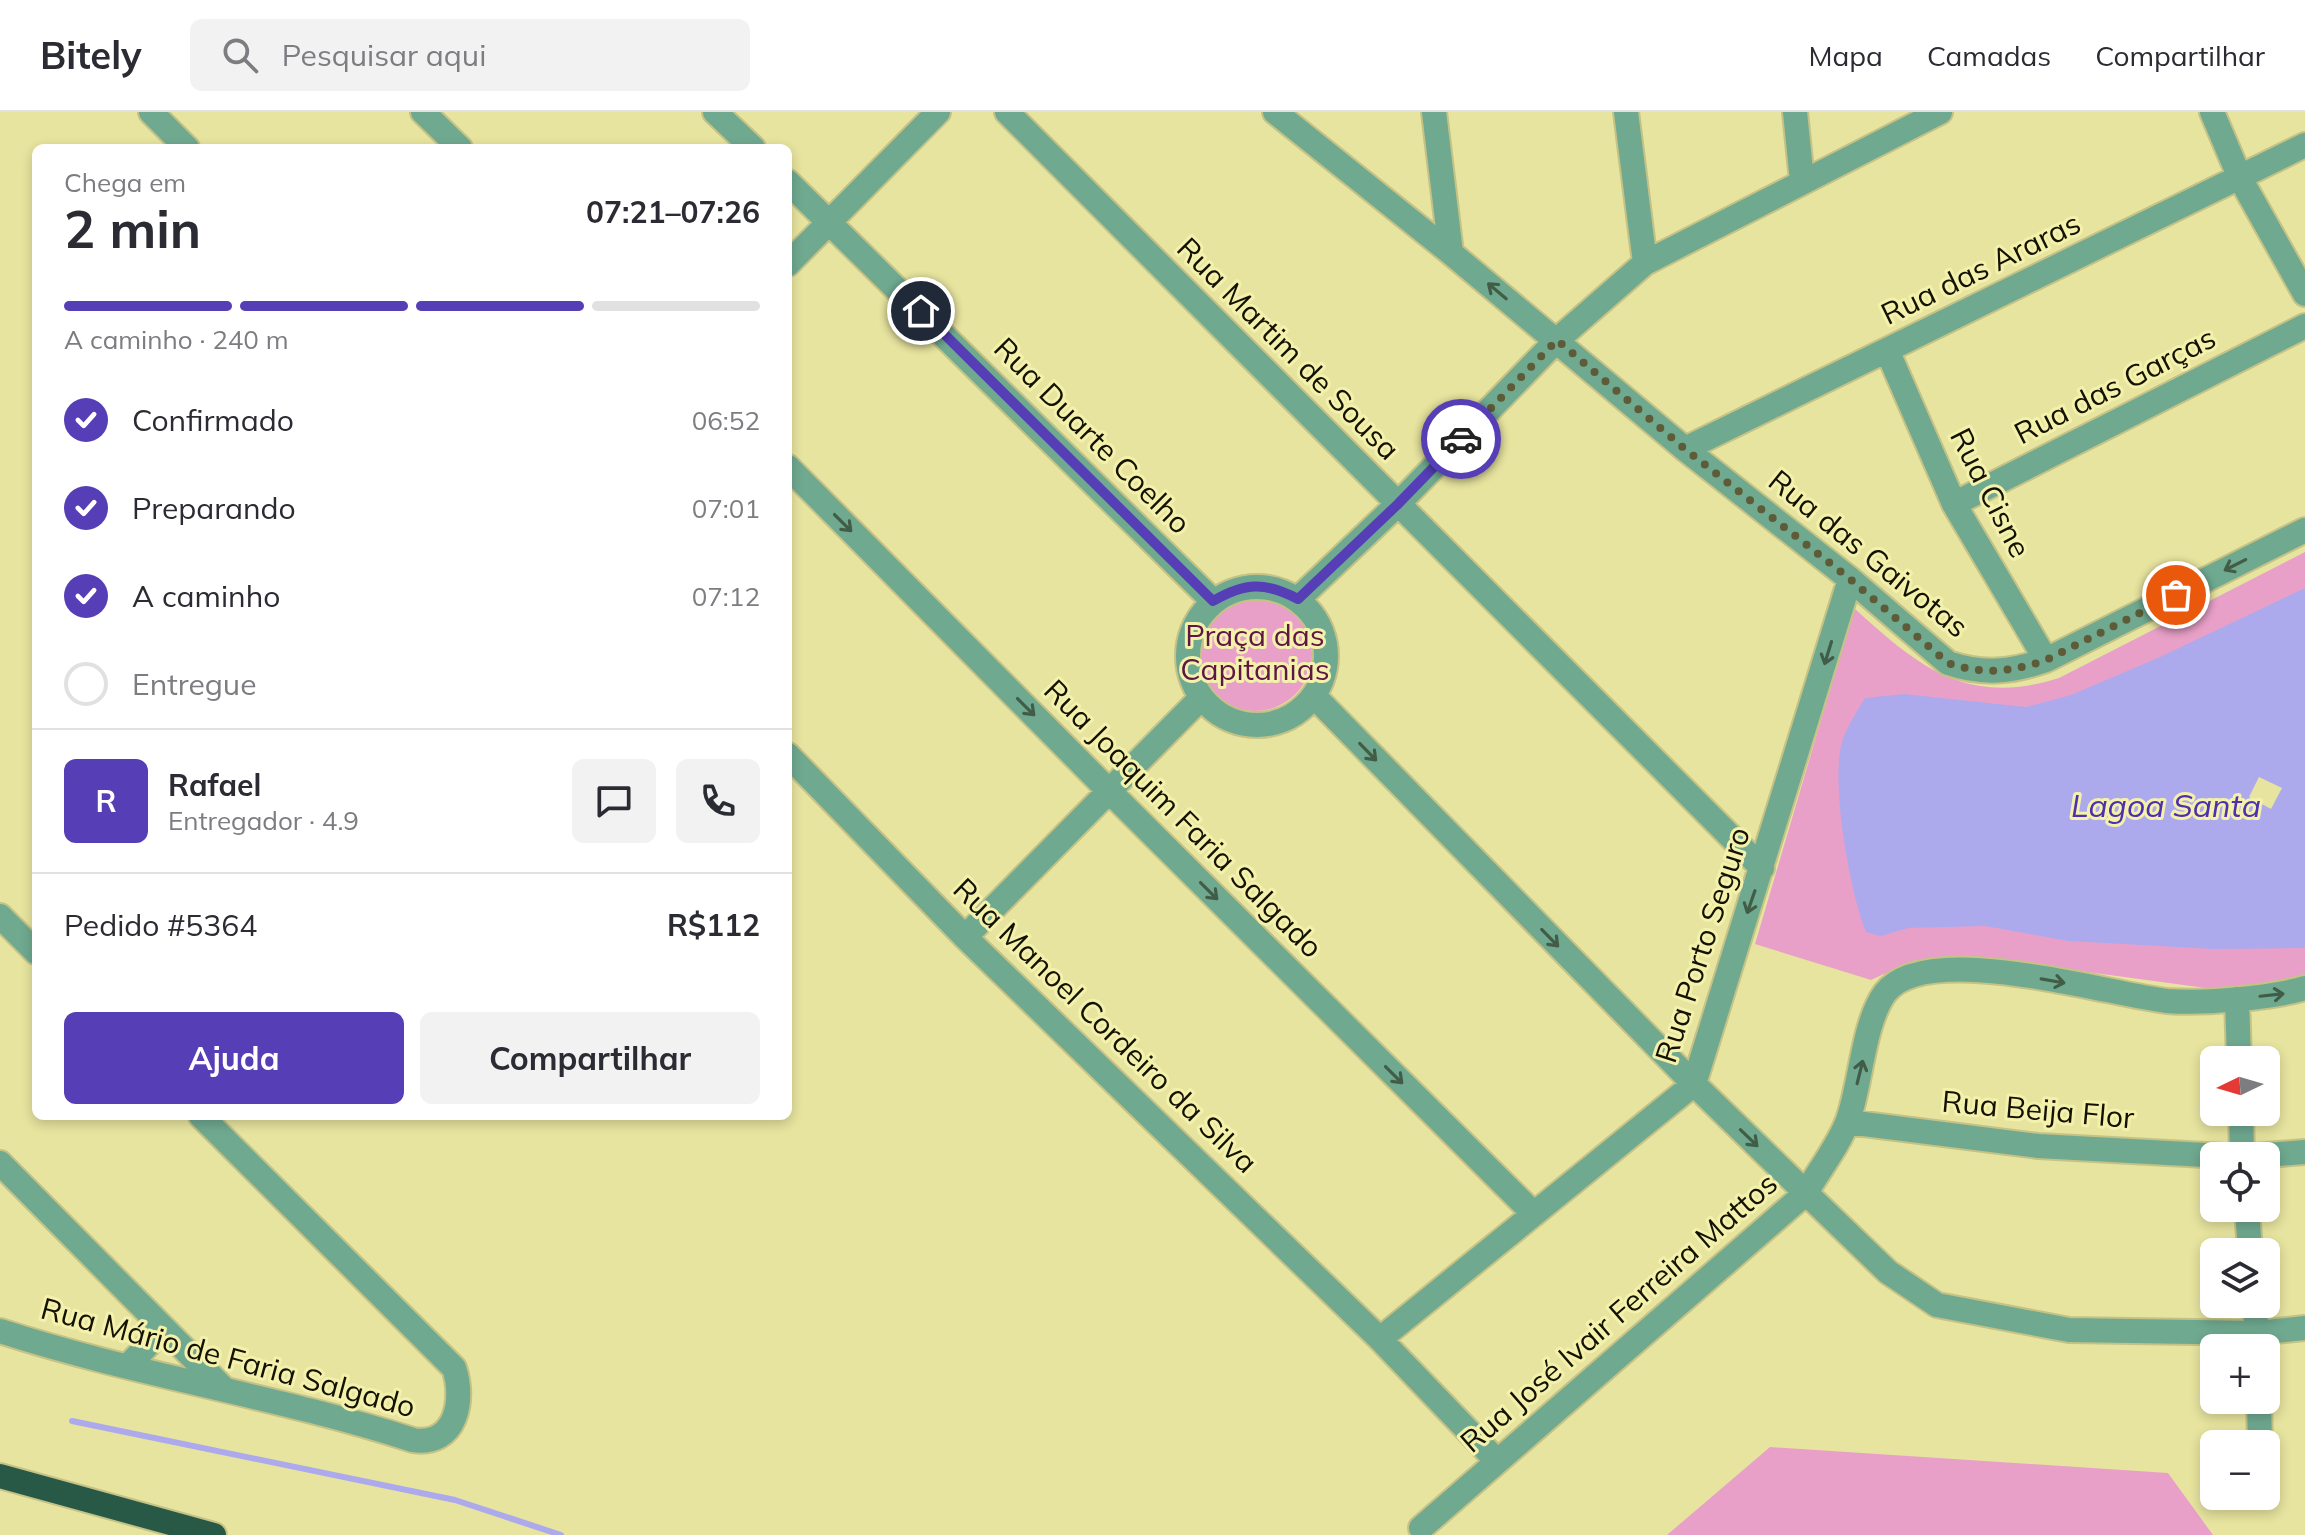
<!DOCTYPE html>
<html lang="pt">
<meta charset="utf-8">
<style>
body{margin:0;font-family:Mulish,sans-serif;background:#f2f2f3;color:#2b2b33;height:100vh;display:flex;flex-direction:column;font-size:30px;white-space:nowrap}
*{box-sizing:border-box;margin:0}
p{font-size:26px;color:#7c7c81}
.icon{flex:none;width:44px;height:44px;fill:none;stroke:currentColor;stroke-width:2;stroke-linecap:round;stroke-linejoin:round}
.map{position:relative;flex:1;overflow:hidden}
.details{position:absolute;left:32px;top:32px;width:760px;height:976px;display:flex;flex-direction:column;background:#fff;border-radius:12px;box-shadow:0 4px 12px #0003}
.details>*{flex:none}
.needle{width:52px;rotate:265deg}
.controls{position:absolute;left:2200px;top:934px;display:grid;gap:16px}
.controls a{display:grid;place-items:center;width:80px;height:80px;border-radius:12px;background:#fff;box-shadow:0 4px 12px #0003;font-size:40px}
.pin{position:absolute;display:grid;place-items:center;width:68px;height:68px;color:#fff;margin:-34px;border:4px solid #fff;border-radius:50%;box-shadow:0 2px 8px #0007}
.courier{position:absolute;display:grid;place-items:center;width:80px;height:80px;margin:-40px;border:6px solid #553eb6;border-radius:50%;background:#fff;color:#222;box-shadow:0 2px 10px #0007}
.summary em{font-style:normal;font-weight:700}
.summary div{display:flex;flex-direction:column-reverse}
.summary{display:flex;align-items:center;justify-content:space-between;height:136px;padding:0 32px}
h1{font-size:52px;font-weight:700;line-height:60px}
.bar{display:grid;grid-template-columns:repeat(4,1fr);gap:12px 8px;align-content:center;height:96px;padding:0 32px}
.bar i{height:10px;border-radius:6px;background:#e1e1e2}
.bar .current{background:#553eb6}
.bar p{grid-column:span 4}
.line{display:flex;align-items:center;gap:20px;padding:0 32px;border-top:2px solid #e1e1e2}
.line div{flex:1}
.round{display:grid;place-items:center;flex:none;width:84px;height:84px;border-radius:12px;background:#f2f2f3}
ol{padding:0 32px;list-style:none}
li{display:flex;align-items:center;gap:24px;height:88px}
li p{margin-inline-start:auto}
li .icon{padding:8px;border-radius:50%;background:#553eb6;color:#fff;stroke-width:4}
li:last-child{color:#7c7c81}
li i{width:44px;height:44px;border:4px solid #e1e1e2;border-radius:50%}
.action{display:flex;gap:16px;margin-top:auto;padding:16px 32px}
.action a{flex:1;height:92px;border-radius:12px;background:#553eb6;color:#fff;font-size:32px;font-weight:700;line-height:92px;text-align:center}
.action a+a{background:#f2f2f3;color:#2b2b33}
header{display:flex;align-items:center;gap:48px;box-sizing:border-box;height:112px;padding:0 40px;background:#fff;border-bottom:2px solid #e1e1e2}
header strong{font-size:38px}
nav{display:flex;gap:44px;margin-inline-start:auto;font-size:28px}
.search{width:560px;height:72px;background:#f2f2f3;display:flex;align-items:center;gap:20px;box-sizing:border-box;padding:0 28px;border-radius:12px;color:#7c7c81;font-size:30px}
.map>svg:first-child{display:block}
</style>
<header>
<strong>Bitely</strong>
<div class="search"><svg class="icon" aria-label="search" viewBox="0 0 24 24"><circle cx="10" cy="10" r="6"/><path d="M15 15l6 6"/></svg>Pesquisar aqui</div>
<nav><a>Mapa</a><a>Camadas</a><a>Compartilhar</a></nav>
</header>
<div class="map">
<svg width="2305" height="1423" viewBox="0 0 2305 1423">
<rect width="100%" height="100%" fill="#e7e49f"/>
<path fill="#e9a0c8" d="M 2305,440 L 2305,862 L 2259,874 L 2213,877 L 1970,844 C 1934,843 1903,852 1871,868 L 1755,832 L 1854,496 C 1919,555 1966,595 2059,566 Z
M1198 542a57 57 0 1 1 114 0a57 57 0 1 1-114 0Z
M 1770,1335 L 2168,1361 L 2213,1423 L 1667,1423 Z"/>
<path fill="#acaaed" d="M 2305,476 L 2305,836 L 2214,837 L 2068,829 L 1985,814 L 1908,816 L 1881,824 L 1866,820 C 1850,781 1828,662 1844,624 C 1849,611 1858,598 1865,586 L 1904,582 L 2026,595 L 2071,583 L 2160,545 Z"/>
<path fill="#e7e49f" d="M 2259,665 L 2282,676 L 2271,697 L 2249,685 Z"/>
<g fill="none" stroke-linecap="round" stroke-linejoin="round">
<path stroke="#acaaed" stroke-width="6" d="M 72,1309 L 455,1388 L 561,1423"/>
<g stroke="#c5c286" stroke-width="28">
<path id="minor" d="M 151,0 L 187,36
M 423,0 L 460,36
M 715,0 L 753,36
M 1007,0 L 1762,756
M 1275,0 L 1451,141 L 1685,337 L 1850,467 L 1948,551 C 1983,563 2012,560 2046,548 L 2305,418
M 1434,0 L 1451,141
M 1626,0 L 1645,151
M 1795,0 L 1802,69
M 2212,0 L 2240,66 L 2305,182
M 788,70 L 1213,489
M 788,152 L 938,0
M 1887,238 L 1954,392 L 2046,548
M 1685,337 L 2305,33
M 788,355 L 1110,680 L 1534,1102
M 1954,392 L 2305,214
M1188 544a69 69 0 1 1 138 0a69 69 0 1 1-138 0Z
M 1298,487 L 1398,392 L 1557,228 L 1645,151 L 1940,0
M 1314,584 L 1694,972 L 1806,1081 L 1888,1160 L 1937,1193 L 2069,1218 L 2257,1221 L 2305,1216
M 788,643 L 965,825 L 1380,1227 L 1497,1349
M 0,804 L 36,840
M 965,825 L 1201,586
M 2237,887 L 2239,948
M 2241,1000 L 2242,1044
M 1848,1010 L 2038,1034 L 2224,1044
M 2254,1044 L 2305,1040
M 0,1051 L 223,1276
M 2247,1096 L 2250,1140
M 2255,1192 L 2257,1233
M 0,1219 C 135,1263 277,1284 413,1328 C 456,1335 465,1288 454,1256 L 201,1004
M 1380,1227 L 1694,972 L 1850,467
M 128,1254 L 163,1217
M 2259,1288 L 2260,1332
M 1421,1416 L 1806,1081 C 1819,1058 1839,1033 1848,1008 C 1861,972 1863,911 1885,881 C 1926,827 2106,882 2167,889 C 2202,892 2271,886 2305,876"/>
</g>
<g stroke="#c5c286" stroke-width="28">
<path id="highway" d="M 0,1364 L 214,1423"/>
</g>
<use href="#minor" stroke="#6fa990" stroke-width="24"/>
<use href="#highway" stroke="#275946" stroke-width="24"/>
</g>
<defs><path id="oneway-shaft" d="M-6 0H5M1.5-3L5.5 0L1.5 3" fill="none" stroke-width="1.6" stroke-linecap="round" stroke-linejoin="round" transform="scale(2)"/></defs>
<g stroke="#415d48">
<use href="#oneway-shaft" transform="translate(1497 179) rotate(-140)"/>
<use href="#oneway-shaft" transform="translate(843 411) rotate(45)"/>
<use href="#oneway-shaft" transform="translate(2235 453) rotate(153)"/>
<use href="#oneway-shaft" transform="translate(1828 541) rotate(107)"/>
<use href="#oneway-shaft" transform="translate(1026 595) rotate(45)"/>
<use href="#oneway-shaft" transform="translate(1368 640) rotate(46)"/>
<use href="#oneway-shaft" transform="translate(1209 779) rotate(45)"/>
<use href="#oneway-shaft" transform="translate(1751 790) rotate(109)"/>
<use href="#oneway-shaft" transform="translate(1550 826) rotate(46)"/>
<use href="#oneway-shaft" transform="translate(2053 869) rotate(10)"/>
<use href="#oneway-shaft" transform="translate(2272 883) rotate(-6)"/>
<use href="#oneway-shaft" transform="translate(1860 960) rotate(-76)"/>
<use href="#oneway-shaft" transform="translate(1394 963) rotate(45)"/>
<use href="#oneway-shaft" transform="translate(1749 1026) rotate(44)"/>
</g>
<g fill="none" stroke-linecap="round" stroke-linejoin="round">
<path stroke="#5d5b38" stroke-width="8" stroke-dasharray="0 14.4" d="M 1461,327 L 1557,228 L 1685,337 L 1850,467 L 1948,551 C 1983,563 2012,560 2046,548 L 2176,483"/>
<path stroke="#553eb6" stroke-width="10" d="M 921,199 L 1213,489 C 1246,470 1265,470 1298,487 L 1398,392 L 1461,327"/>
</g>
<g text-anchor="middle" stroke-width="6" stroke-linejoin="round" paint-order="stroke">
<g font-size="30" fill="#131100" stroke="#f4f1ac">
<text transform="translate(1981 157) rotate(-26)" y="10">Rua das Araras</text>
<text transform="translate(1288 237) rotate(45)" y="10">Rua Martim de Sousa</text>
<text transform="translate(2115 274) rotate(-27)" y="10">Rua das Garças</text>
<text transform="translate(1092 324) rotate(45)" y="10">Rua Duarte Coelho</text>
<text transform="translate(1990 381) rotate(63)" y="10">Rua Cisne</text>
<text transform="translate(1868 442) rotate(39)" y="10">Rua das Gaivotas</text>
<text transform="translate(1183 707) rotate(45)" y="10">Rua Joaquim Faria Salgado</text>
<text transform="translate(1703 833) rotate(-72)" y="10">Rua Porto Seguro</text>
<text transform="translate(1105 914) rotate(44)" y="10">Rua Manoel Cordeiro da Silva</text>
<text transform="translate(2038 998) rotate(5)" y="10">Rua Beija Flor</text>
<text transform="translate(1619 1201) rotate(-41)" y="10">Rua José Ivair Ferreira Mattos</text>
<text transform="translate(228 1246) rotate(15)" y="10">Rua Mário de Faria Salgado</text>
</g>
<g font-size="30" fill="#5e1744" stroke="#f4f1ac">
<text x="1255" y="534">Praça das<tspan x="1255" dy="34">Capitanias</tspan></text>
</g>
<g font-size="32" font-style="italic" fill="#4d2faf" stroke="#f4f1ac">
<text x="2166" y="705">Lagoa Santa</text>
</g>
</g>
</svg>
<div class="controls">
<a><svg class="needle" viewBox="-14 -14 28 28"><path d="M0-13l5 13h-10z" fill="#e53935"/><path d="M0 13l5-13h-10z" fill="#7c7c81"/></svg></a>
<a><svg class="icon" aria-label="locate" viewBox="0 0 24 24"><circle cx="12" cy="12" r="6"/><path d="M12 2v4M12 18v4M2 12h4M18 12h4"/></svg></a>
<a><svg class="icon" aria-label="layers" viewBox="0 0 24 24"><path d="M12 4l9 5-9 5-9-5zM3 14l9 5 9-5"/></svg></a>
<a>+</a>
<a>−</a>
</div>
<div class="pin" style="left:2176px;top:483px;background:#ea580c"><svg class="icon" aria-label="bag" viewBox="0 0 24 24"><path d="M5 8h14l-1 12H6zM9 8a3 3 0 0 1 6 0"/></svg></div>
<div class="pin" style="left:921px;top:199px;background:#1f2937"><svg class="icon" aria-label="home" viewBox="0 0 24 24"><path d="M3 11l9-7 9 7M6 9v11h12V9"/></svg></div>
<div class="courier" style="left:1461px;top:327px"><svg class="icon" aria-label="car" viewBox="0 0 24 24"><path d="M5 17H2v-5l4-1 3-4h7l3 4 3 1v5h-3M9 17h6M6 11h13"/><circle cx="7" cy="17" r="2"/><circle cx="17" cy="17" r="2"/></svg></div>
<section class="details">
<div class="summary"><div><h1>2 min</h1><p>Chega em</p></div><em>07:21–07:26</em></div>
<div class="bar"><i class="current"></i><i class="current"></i><i class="current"></i><i></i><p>A caminho · 240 m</p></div>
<ol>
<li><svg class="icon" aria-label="check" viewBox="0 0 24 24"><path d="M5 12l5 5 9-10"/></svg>Confirmado<p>06:52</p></li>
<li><svg class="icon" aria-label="check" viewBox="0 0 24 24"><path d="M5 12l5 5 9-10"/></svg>Preparando<p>07:01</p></li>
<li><svg class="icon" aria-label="check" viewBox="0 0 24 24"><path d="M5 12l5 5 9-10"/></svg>A caminho<p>07:12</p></li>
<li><i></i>Entregue</li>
</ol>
<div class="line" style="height:144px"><b class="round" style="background:#553eb6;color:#fff">R</b><div><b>Rafael</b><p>Entregador · 4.9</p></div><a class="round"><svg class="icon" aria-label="chat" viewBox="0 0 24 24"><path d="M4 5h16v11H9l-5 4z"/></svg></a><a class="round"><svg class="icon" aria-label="phone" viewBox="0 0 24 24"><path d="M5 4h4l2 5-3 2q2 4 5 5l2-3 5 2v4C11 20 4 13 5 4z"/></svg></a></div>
<div class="line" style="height:104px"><div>Pedido #5364</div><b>R$112</b></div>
<div class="action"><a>Ajuda</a><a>Compartilhar</a></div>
</section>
</div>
